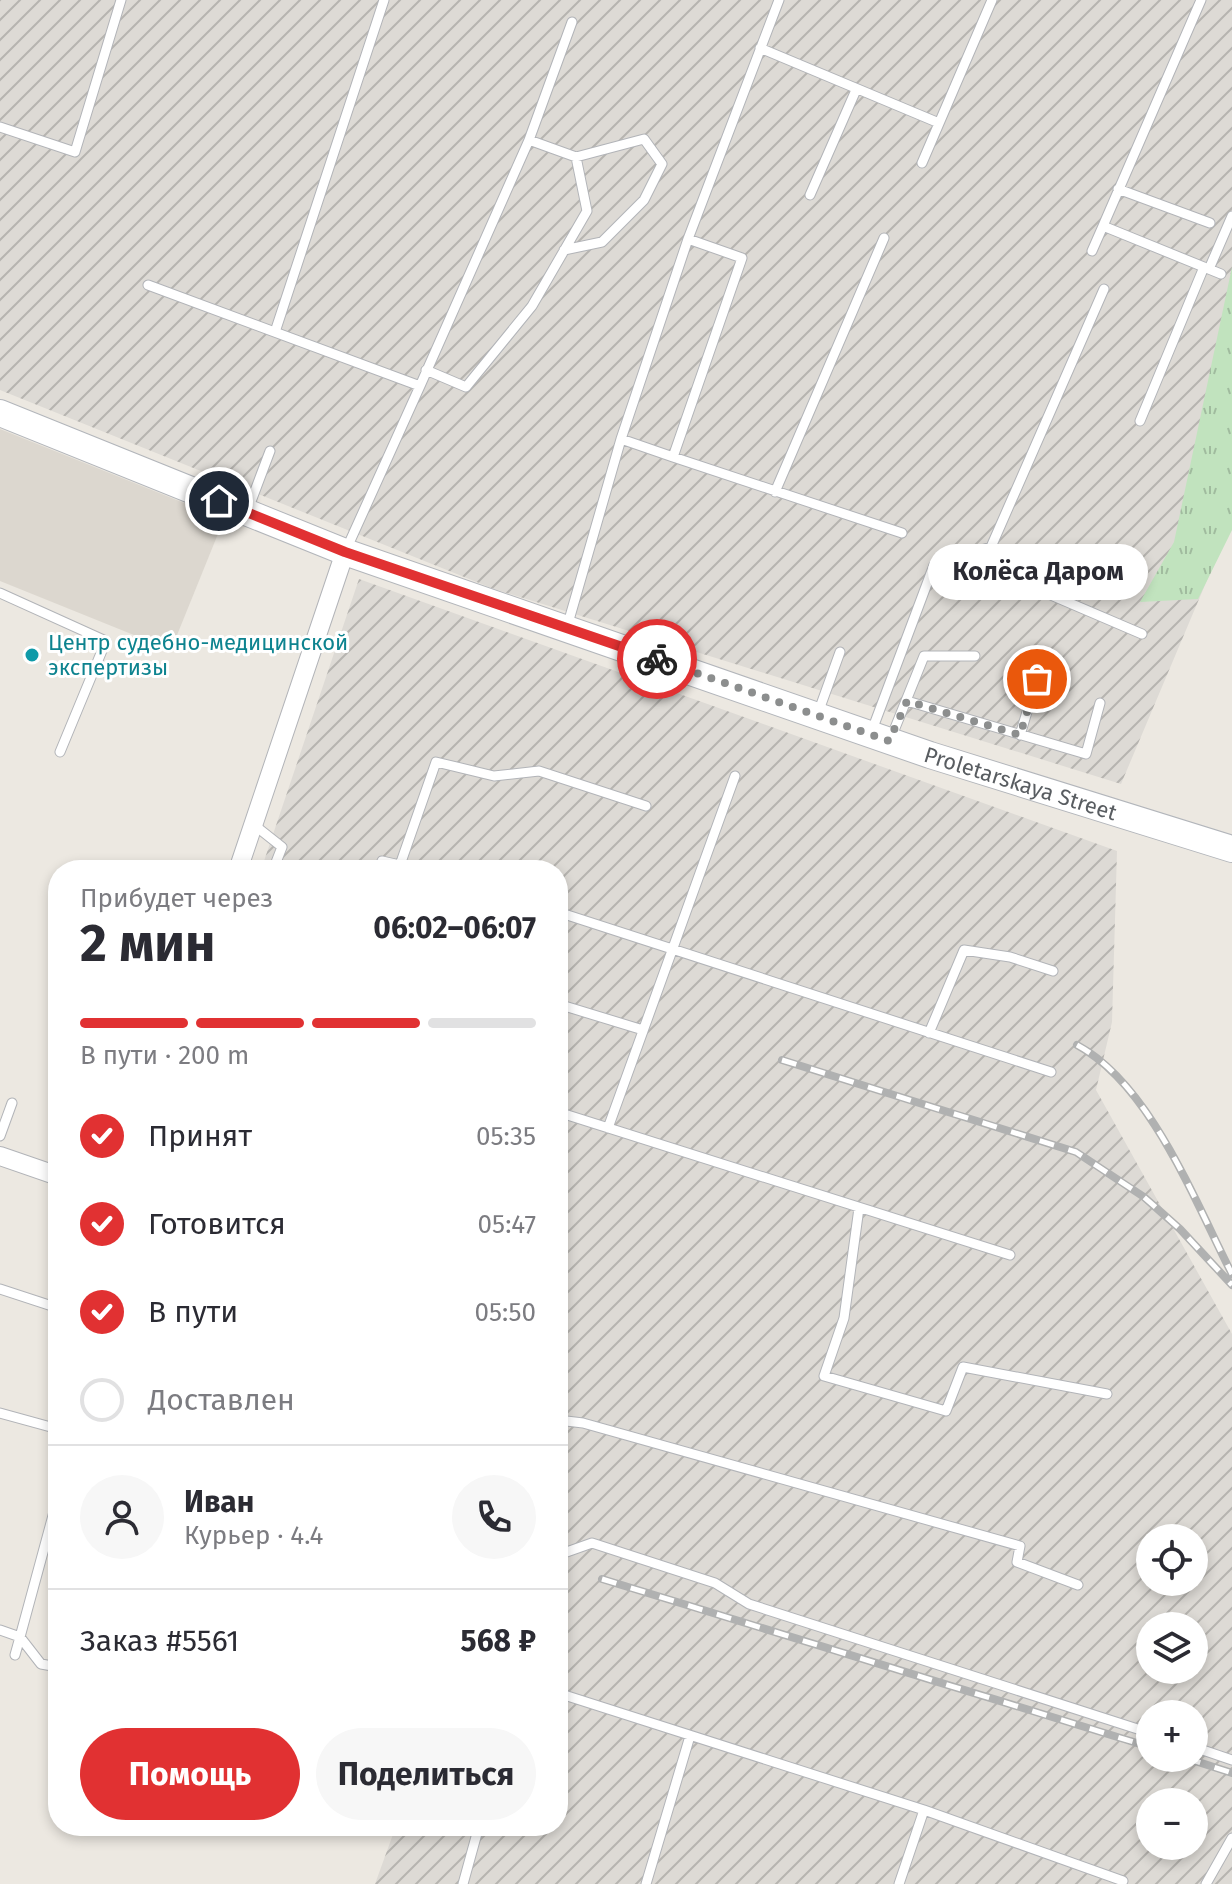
<!DOCTYPE html>
<html lang="ru">
<meta charset="utf-8">
<style>
body{margin:0;font-family:"Fira Sans",sans-serif;background:#f7f7f7;color:#2b2b33;height:100vh;display:flex;flex-direction:column;font-size:30px;white-space:nowrap}
*{box-sizing:border-box;margin:0}
p{font-size:26px;color:#7c7c81}
.icon{flex:none;width:44px;height:44px;fill:none;stroke:currentColor;stroke-width:2;stroke-linecap:round;stroke-linejoin:round}
.map{position:relative;flex:1;overflow:hidden}
.details{position:absolute;left:48px;top:860px;width:520px;height:976px;display:flex;flex-direction:column;background:#fff;border-radius:32px;box-shadow:0 4px 12px #0003}
.details>*{flex:none}
.tools{position:absolute;left:1136px;top:1524px;display:grid;gap:16px}
.tools a{display:grid;place-items:center;width:72px;height:72px;border-radius:50%;background:#fff;box-shadow:0 4px 12px #0003;font-size:40px}
.pin{position:absolute;display:grid;place-items:center;width:68px;height:68px;color:#fff;margin:-34px;border:4px solid #fff;border-radius:50%;box-shadow:0 2px 8px #0007}
.courier{position:absolute;display:grid;place-items:center;width:80px;height:80px;margin:-40px;border:6px solid #e13132;border-radius:50%;background:#fff;color:#222;box-shadow:0 2px 10px #0007}
.bubble{position:absolute;height:56px;border-radius:28px;background:#fff;box-shadow:0 4px 12px #0003;font-size:26px;font-weight:700;line-height:56px;text-align:center}
.summary em{font-style:normal;font-weight:700}
.summary div{display:flex;flex-direction:column-reverse}
.summary{display:flex;align-items:center;justify-content:space-between;height:136px;padding:0 32px}
h1{font-size:52px;font-weight:700;line-height:60px}
.bar{display:grid;grid-template-columns:repeat(4,1fr);gap:12px 8px;align-content:center;height:96px;padding:0 32px}
.bar i{height:10px;border-radius:6px;background:#e1e1e2}
.bar .current{background:#e13132}
.bar p{grid-column:span 4}
.line{display:flex;align-items:center;gap:20px;padding:0 32px;border-top:2px solid #e1e1e2}
.line div{flex:1}
.round{display:grid;place-items:center;flex:none;width:84px;height:84px;border-radius:42px;background:#f7f7f7}
ol{padding:0 32px;list-style:none}
li{display:flex;align-items:center;gap:24px;height:88px}
li p{margin-inline-start:auto}
li .icon{padding:8px;border-radius:50%;background:#e13132;color:#fff;stroke-width:4}
li:last-child{color:#7c7c81}
li i{width:44px;height:44px;border:4px solid #e1e1e2;border-radius:50%}
.action{display:flex;gap:16px;margin-top:auto;padding:16px 32px}
.action a{flex:1;height:92px;border-radius:48px;background:#e13132;color:#fff;font-size:32px;font-weight:700;line-height:92px;text-align:center}
.action a+a{background:#f7f7f7;color:#2b2b33}
.map>svg:first-child{display:block}
</style>
<div class="map">
<svg width="1232" height="1884" viewBox="0 0 1232 1884">
<defs>
<pattern id="industrial-furrows" width="10" height="10" patternUnits="userSpaceOnUse" patternTransform="scale(2)"><rect width="10" height="10" fill="#dddad5"/><path d="M-1 1l2-2M0 10L10 0M9 11l2-2" fill="none" stroke="#b6b4b0"/></pattern>
<pattern id="grass-tufts" width="24" height="20" patternUnits="userSpaceOnUse" patternTransform="scale(2)"><rect width="24" height="20" fill="#c1e3be"/><path d="M3 7l-1-3M5 7V3M7 7l1-3M15 17l-1-3M17 17v-4M19 17l1-3" fill="none" stroke="#a0bb9e"/></pattern>
</defs>
<rect width="100%" height="100%" fill="#ece8e1"/>
<path fill="url(#industrial-furrows)" fill-rule="evenodd" d="M 0,0 L 1232,0 L 1232,521 L 1121,784 L 494,589 L 0,390 Z
M 359,579 L 1117,851 L 1112,1022 L 1096,1090 L 1232,1334 L 1232,1884 L 375,1884 L 396,1826 L 558,1826 L 558,870 L 261,870 ZM 1150,1538 L 1194,1538 L 1194,1582 L 1150,1582 ZM 1150,1626 L 1194,1626 L 1194,1670 L 1150,1670 ZM 1150,1714 L 1194,1714 L 1194,1758 L 1150,1758 ZM 1150,1802 L 1194,1802 L 1194,1846 L 1150,1846 Z"/>
<path fill="#dcd7cf" d="M 0,429 L 224,519 L 171,650 L 0,581 Z"/>
<path fill="url(#grass-tufts)" d="M 1232,267 L 1232,530 L 1198,599 L 1140,602 L 1174,542 Z"/>
<g fill="none" stroke-linecap="round" stroke-linejoin="round">
<g stroke="#b2b4b8" stroke-width="11">
<path id="lane" d="M 1201,0 L 1103,226 L 1221,274
M 760,48 L 939,123
M 0,127 L 75,152 L 121,0
M 922,163 L 992,0
M 1118,189 L 1210,223
M 810,195 L 856,90
M 688,239 L 779,0
M 564,250 L 602,242 L 644,200 L 662,164 L 644,139 L 576,157
M 1092,251 L 1103,226
M 1209,269 L 1232,216
M 148,285 L 420,386 L 529,140 L 572,22
M 275,332 L 384,0
M 426,370 L 466,387 L 532,306 L 587,211 L 576,157 L 529,140
M 1140,421 L 1204,267
M 673,457 L 902,533
M 775,492 L 884,238
M 247,512 L 270,451
M 346,550 L 420,386
M 962,557 L 1142,634
M 0,593 L 106,641 L 60,752
M 567,627 L 621,439 L 673,457 L 742,258 L 688,239 L 621,439
M 907,701 L 1086,754 L 1100,703
M 818,713 L 840,652
M 871,733 L 934,565 L 991,547 L 1104,289
M 1020,735 L 1037,679
M 891,738 L 924,656 L 975,656
M 253,824 L 282,847 L 273,870
M 400,865 L 436,762 L 494,776 L 539,771 L 646,806
M 379,870 L 382,861 L 422,870
M 558,912 L 1051,1072
M 558,1004 L 643,1030
M 929,1033 L 964,950 L 1010,957 L 1053,971
M 558,1112 L 1010,1255
M 608,1128 L 735,776
M 0,1136 L 12,1103
M 859,1208 L 844,1318 L 824,1376 L 946,1411 L 963,1367 L 1107,1394
M 0,1289 L 58,1308
M 0,1413 L 58,1429
M 558,1420 L 583,1423 L 1020,1546 L 1017,1562 L 1078,1585
M 558,1565 L 561,1554 L 592,1543 L 715,1583 L 749,1604 L 1150,1733
M 0,1630 L 20,1637 L 58,1497
M 15,1655 L 20,1637 L 41,1664 L 58,1667
M 558,1693 L 924,1810 L 1123,1881
M 1194,1747 L 1232,1760
M 463,1884 L 479,1826
M 646,1884 L 690,1736
M 899,1884 L 924,1810
M 1206,1884 L 1232,1838"/>
</g>
<g stroke="#b2b4b8" stroke-width="20">
<path id="street" d="M 238,870 L 345,552
M 0,1156 L 58,1176"/>
</g>
<g stroke="#b3b6bb" stroke-width="28">
<g id="secondary">
<path id="s1" d="M 0,413 L 345,552 L 930,755 L 1232,849"/>
</g>
</g>
<use href="#lane" stroke="#fff" stroke-width="9"/>
<use href="#street" stroke="#fff" stroke-width="18"/>
<use href="#secondary" stroke="#fff" stroke-width="26"/>
<g stroke="#b0b1b1" stroke-width="8">
<path id="rail" d="M 1077,1045 C 1151,1085 1195,1202 1232,1274
M 782,1060 L 1076,1152 L 1144,1197 L 1180,1229 L 1232,1285
M 602,1579 L 1150,1747
M 1186,1758 L 1232,1773"/>
</g>
<use href="#rail" stroke="#fff" stroke-width="5" stroke-dasharray="15" stroke-linecap="butt"/>
</g>
<g fill="none" stroke-linecap="round" stroke-linejoin="round">
<path stroke="#8c8e8e" stroke-width="8" stroke-dasharray="0 14.4" d="M 657,659 L 889,741 L 907,701 L 1020,735 L 1037,679"/>
<path stroke="#e13132" stroke-width="10" d="M 219,501 L 345,552 L 657,659"/>
</g>
<circle fill="#0f9aa8" stroke="#fff" stroke-width="3" cx="32" cy="655" r="8"/>
<g text-anchor="middle" stroke-width="6" stroke-linejoin="round" paint-order="stroke">
<g font-size="22" fill="#0d838f" stroke="#fff" text-anchor="start">
<text x="48" y="650">Центр судебно-медицинской<tspan x="48" dy="25">экспертизы</tspan></text>
</g>
<g font-size="22" fill="#595d61" stroke="#fff">
<text dy="8" stroke="none"><textPath href="#s1" startOffset="1086">Proletarskaya Street</textPath></text>
</g>
</g>
</svg>
<div class="tools">
<a><svg class="icon" aria-label="locate" viewBox="0 0 24 24"><circle cx="12" cy="12" r="6"/><path d="M12 2v4M12 18v4M2 12h4M18 12h4"/></svg></a>
<a><svg class="icon" aria-label="layers" viewBox="0 0 24 24"><path d="M12 4l9 5-9 5-9-5zM3 14l9 5 9-5"/></svg></a>
<a>+</a>
<a>−</a>
</div>
<div class="pin" style="left:1037px;top:679px;background:#ea580c"><svg class="icon" aria-label="bag" viewBox="0 0 24 24"><path d="M5 8h14l-1 12H6zM9 8a3 3 0 0 1 6 0"/></svg></div>
<div class="pin" style="left:219px;top:501px;background:#1f2937"><svg class="icon" aria-label="home" viewBox="0 0 24 24"><path d="M3 11l9-7 9 7M6 9v11h12V9"/></svg></div>
<div class="courier" style="left:657px;top:659px"><svg class="icon" aria-label="bike" viewBox="0 0 24 24"><circle cx="6" cy="16" r="4"/><circle cx="18" cy="16" r="4"/><path d="M6 16l4-8h5l3 8M10 8l3 8H6M13 5h3"/></svg></div>
<div class="bubble" style="left:928px;top:544px;width:220px">Колёса Даром</div>
<section class="details">
<div class="summary"><div><h1>2 мин</h1><p>Прибудет через</p></div><em>06:02–06:07</em></div>
<div class="bar"><i class="current"></i><i class="current"></i><i class="current"></i><i></i><p>В пути · 200 m</p></div>
<ol>
<li><svg class="icon" aria-label="check" viewBox="0 0 24 24"><path d="M5 12l5 5 9-10"/></svg>Принят<p>05:35</p></li>
<li><svg class="icon" aria-label="check" viewBox="0 0 24 24"><path d="M5 12l5 5 9-10"/></svg>Готовится<p>05:47</p></li>
<li><svg class="icon" aria-label="check" viewBox="0 0 24 24"><path d="M5 12l5 5 9-10"/></svg>В пути<p>05:50</p></li>
<li><i></i>Доставлен</li>
</ol>
<div class="line" style="height:144px"><a class="round"><svg class="icon" aria-label="person" viewBox="0 0 24 24"><circle cx="12" cy="8" r="4"/><path d="M4 21q1-7 8-7t8 7"/></svg></a><div><b>Иван</b><p>Курьер · 4.4</p></div><a class="round"><svg class="icon" aria-label="phone" viewBox="0 0 24 24"><path d="M5 4h4l2 5-3 2q2 4 5 5l2-3 5 2v4C11 20 4 13 5 4z"/></svg></a></div>
<div class="line" style="height:104px"><div>Заказ #5561</div><b>568 ₽</b></div>
<div class="action"><a>Помощь</a><a>Поделиться</a></div>
</section>
</div>
